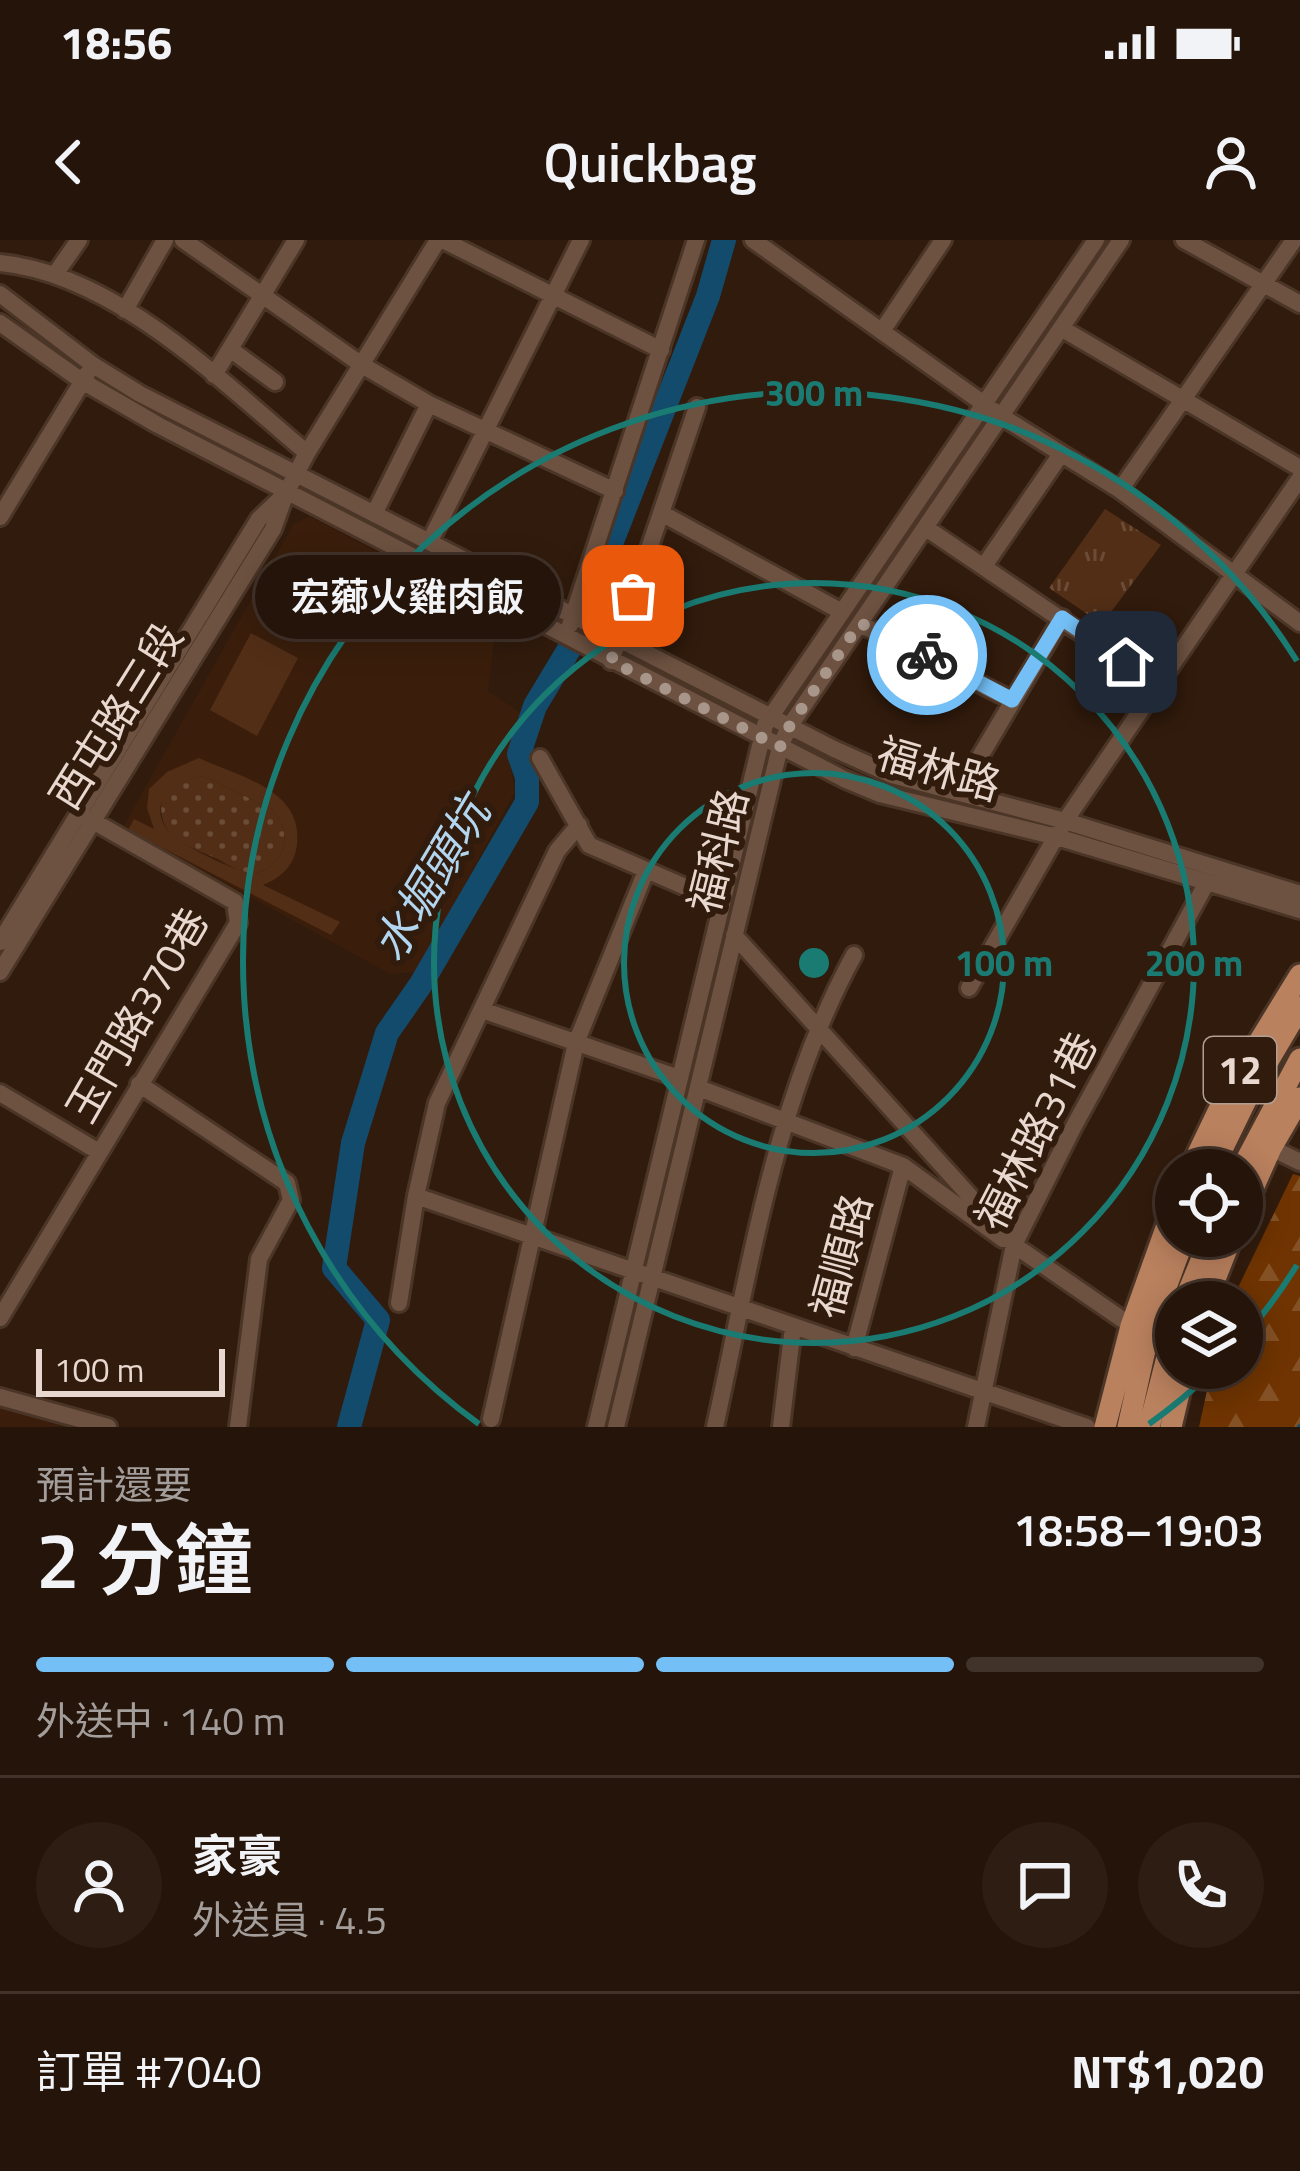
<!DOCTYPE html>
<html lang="zh-TW">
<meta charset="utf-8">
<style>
body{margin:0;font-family:"Titillium Web","Noto Sans TC",sans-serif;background:#2d1d12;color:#f1f3f6;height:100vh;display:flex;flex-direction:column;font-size:45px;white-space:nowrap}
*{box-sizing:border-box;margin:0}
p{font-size:39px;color:#a39e9c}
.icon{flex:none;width:66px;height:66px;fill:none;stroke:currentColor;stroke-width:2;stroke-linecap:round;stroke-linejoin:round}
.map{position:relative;height:1187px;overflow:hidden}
.drawer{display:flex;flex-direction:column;background:#251409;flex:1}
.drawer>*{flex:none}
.controls{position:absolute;left:1155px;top:909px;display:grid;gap:24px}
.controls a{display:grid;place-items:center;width:108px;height:108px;border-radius:50%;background:#251409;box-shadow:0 6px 30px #0003,0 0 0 3px #42332a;font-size:60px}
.scale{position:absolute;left:36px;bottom:30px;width:189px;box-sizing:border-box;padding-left:12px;border:6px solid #e8d8cf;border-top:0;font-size:33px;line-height:42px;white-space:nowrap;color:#e8d8cf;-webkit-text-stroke:9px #311b0c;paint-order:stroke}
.pin{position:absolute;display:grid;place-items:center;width:102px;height:102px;color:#fff;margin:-51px;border-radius:24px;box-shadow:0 6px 18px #0006}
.courier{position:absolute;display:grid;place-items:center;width:120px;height:120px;margin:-60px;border:9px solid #74c0f6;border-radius:50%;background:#fff;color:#222;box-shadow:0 3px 15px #0007}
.bubble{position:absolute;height:84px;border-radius:42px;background:#251409;box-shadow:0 6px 30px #0003,0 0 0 3px #42332a;font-size:39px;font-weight:600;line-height:84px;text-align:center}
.overview em{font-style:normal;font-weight:600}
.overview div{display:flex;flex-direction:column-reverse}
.overview{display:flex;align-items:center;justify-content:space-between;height:204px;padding:0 36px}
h1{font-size:78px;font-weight:600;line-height:90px}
.bar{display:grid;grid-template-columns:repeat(4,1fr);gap:18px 12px;align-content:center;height:144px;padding:0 36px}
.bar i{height:15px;border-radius:9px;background:#42332a}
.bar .current{background:#74c0f6}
.bar p{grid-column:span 4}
.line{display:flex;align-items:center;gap:30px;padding:0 36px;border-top:3px solid #42332a}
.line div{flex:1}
.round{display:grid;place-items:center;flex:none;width:126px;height:126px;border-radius:63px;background:#2d1d12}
.status{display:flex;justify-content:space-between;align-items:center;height:84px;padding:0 60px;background:#251409;direction:ltr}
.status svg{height:33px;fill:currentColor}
header{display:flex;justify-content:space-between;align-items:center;height:156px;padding:0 36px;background:#251409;font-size:54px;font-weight:600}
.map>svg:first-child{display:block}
</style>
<div class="status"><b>18:56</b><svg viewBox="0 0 49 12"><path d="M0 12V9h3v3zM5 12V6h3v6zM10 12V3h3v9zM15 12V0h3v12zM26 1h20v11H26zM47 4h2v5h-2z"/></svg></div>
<header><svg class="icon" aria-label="back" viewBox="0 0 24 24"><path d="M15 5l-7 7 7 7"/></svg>Quickbag<svg class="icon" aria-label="person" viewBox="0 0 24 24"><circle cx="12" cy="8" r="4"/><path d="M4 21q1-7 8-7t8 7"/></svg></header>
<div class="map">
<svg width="1300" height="1187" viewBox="0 0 1300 1187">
<defs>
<pattern id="grass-dots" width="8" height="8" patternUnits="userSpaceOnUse" patternTransform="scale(3)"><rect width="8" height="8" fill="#522e16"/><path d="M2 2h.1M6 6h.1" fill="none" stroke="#6b4c37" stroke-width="1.8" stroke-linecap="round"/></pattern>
<pattern id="forest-firs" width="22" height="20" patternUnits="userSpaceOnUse" patternTransform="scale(3)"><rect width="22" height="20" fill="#6f3401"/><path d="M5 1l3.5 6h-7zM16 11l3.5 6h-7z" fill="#845125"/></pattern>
<pattern id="park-tufts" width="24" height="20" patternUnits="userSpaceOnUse" patternTransform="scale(3)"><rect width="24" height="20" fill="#522e16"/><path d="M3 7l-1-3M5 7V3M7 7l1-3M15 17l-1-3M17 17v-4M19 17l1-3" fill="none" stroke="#6b4c37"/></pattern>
</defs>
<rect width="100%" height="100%" fill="#311b0c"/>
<path fill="#3a1e0b" d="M 309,276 L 497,375 L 488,451 L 521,473 L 508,510 L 515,552 L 417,732 L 390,734 L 123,587 L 293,285 Z
M 0,1168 L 66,1187 L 0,1187 Z"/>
<path fill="url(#grass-dots)" d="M 203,536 L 272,569 C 282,582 289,596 282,612 C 277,623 265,633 253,633 C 241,633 228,625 218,619 C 204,613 188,607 176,599 C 158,586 155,554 175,543 C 183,539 194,538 203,536 Z"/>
<path fill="url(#forest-firs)" d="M 1293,934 L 1300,936 L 1300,1187 L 1199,1187 L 1212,1128 L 1242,1128 L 1242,1062 L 1231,1062 Z"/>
<path fill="url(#park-tufts)" d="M 1105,269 L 1161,305 L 1102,384 L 1049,348 Z"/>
<path fill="#522e16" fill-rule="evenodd" d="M 251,393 L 298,418 L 257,496 L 210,470 Z
M 199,518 C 239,537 303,549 297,604 C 295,625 281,638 263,645 L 340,682 L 331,695 L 128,590 L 134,579 L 154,589 L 147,568 L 149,549 L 167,532 ZM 203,536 L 272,569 C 282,582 289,596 282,612 C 277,623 265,633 253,633 C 237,633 179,604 169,592 C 145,562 175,540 203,536 Z"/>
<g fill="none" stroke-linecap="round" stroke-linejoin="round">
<path stroke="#134b6d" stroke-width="4.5" d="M 1299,1187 L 1300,1186"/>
<path stroke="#134b6d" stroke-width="24" d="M 349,1187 L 378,1080 L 334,1028 L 353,903 L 387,793 L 421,744 L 527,562 L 527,537 L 519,514 L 535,466 L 571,406 L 708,56 L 724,0"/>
<g stroke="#4b3527" stroke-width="22">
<path id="minor" d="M 183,0 L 362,125 L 429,164 L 615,251
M 443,0 L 661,110
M 753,0 L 1001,176 L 1120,250 L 1300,383
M 1184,0 L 1300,64
M 0,23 C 115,34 221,141 307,213
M 56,33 L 79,0
M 0,54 L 93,125 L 140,154 L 834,509 L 892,535 L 1065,581 L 1300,654
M 125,70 L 165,0
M 0,83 L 82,141 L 158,185 L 844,539 L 880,554 L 1057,597 L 1300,670
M 1061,88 L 1300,228
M 882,91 L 943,0
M 230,109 L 275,142
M 214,135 L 296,0
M 1120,250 L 1294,0
M 374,274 L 429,164
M 663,274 L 842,372
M 0,277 L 87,134
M 926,288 L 1158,445
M 430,301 L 581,0
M 984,326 L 1061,214
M 860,384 L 1012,460
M 570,385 L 696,0
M 611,421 L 697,167
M 540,518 L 589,605 L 690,649 L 723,656
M 959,552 L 1062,378
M 734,695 L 1014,1005 L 1139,1091
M 0,702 L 259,279 L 281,258
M 0,732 L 273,289 L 286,253 L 307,213 L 438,0
M 969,748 L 1065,581 L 1300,238
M 482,770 L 679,838
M 139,844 L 287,943 L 291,960 L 259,1019 L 238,1187
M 699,848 L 903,926 L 1003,999
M 0,853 L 99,912
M 1271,908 L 1300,922
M 416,956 L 1087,1187
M 399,1063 L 416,956 L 437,863 L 557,611 L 579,585
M 0,1078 L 238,683 L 235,662 L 79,573
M 854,1108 L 903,926
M 0,1157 L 108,1187
M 491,1179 L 576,803 L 646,631
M 596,1187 L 765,485 L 1096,0
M 616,1187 L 780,507 L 789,487 L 1121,0
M 715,1187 C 750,1028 775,859 854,715
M 781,1187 L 793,1087
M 976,1187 L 1014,1005 L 1073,888 L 1206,644"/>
</g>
<g stroke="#4b3527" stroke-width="27">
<path id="major" d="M 1190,930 L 1224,859 L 1300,735
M 1212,930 L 1251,850 L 1300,767
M 1241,930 L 1300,819
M 1242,973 L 1271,908 L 1300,858
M 1184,1062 L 1211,996
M 1206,1062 L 1232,996
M 1105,1187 L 1131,1086 L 1176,960
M 1128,1187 L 1148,1096 L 1185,996
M 1149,1187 L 1176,1082
M 1171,1187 L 1185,1128"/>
</g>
<use href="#minor" stroke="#6d5241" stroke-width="16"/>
<use href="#major" stroke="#ba815e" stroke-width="21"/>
</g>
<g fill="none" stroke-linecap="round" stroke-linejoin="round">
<path stroke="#a8968b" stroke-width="12" stroke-dasharray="0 21.6" d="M 633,356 L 611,421 L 780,507 L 789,487 L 860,383 L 927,415"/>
<path stroke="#74c0f6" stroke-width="15" d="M 927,415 L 1012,460 L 1062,378 L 1126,422"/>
</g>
<g fill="none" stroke="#1a7b73" stroke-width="6">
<circle cx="814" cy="723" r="190"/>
<circle cx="814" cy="723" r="380"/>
<path d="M1297 1025A570 570 0 0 1 1244 1097M1214 1130A570 570 0 0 1 1149 1184M479 1184A570 570 0 1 1 1297 421"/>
</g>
<g text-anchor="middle" stroke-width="12" stroke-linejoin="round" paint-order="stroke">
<rect fill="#311b0c" stroke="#b19f94" stroke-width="3" x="1204" y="797" width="72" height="66" rx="9"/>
<g font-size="39" font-weight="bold" fill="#e8d8cf">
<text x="1240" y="844">12</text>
</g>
<g font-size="42" fill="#e8d8cf" stroke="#311b0c">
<text transform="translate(116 476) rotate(-58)" y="15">西屯路三段</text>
<text transform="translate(939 529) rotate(16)" y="15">福林路</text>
<text transform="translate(718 611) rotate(-76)" y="15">福科路</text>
<text transform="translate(137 775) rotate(-60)" y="15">玉門路370巷</text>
<text transform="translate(1036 891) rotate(-63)" y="15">福林路31巷</text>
<text transform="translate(841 1016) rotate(-75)" y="15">福順路</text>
</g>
<g font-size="45" font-style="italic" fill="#b2d6f0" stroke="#311b0c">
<text transform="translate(431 639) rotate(-59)" y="16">水堀頭坑</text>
</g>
</g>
<circle cx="814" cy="723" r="18" fill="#1a7b73" stroke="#311b0c" stroke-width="6"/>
<g font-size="36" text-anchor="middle" font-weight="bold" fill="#1a7b73" stroke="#311b0c" stroke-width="12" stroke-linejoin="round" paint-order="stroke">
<text x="814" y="166">300 m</text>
<text x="1004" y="736">100 m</text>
<text x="1194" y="736">200 m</text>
</g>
</svg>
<div class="controls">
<a><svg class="icon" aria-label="locate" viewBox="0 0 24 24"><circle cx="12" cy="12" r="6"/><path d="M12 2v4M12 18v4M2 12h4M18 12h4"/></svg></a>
<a><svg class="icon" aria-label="layers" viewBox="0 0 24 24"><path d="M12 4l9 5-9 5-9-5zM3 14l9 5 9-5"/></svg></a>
</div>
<div class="scale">100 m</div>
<div class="pin" style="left:633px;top:356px;background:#ea580c"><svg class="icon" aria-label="bag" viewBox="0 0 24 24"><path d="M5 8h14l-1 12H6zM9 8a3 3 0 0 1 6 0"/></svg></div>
<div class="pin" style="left:1126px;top:422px;background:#1f2937"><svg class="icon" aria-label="home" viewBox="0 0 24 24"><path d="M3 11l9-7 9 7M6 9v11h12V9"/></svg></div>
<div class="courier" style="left:927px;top:415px"><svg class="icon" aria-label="bike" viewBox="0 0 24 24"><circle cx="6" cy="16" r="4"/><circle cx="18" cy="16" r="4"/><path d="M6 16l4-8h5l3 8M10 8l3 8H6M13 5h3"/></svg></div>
<div class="bubble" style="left:255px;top:315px;width:306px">宏薌火雞肉飯</div>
</div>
<section class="drawer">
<div class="overview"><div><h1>2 分鐘</h1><p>預計還要</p></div><em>18:58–19:03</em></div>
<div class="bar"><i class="current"></i><i class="current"></i><i class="current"></i><i></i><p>外送中 · 140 m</p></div>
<div class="line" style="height:216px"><a class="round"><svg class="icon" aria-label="person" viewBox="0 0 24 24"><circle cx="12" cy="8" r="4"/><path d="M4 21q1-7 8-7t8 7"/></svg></a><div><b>家豪</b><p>外送員 · 4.5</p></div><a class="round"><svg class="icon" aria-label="chat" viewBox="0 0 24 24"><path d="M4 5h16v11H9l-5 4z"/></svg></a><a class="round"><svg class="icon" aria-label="phone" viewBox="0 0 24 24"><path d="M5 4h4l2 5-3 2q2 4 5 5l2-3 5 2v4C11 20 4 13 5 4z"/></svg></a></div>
<div class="line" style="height:156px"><div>訂單 #7040</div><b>NT$1,020</b></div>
</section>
